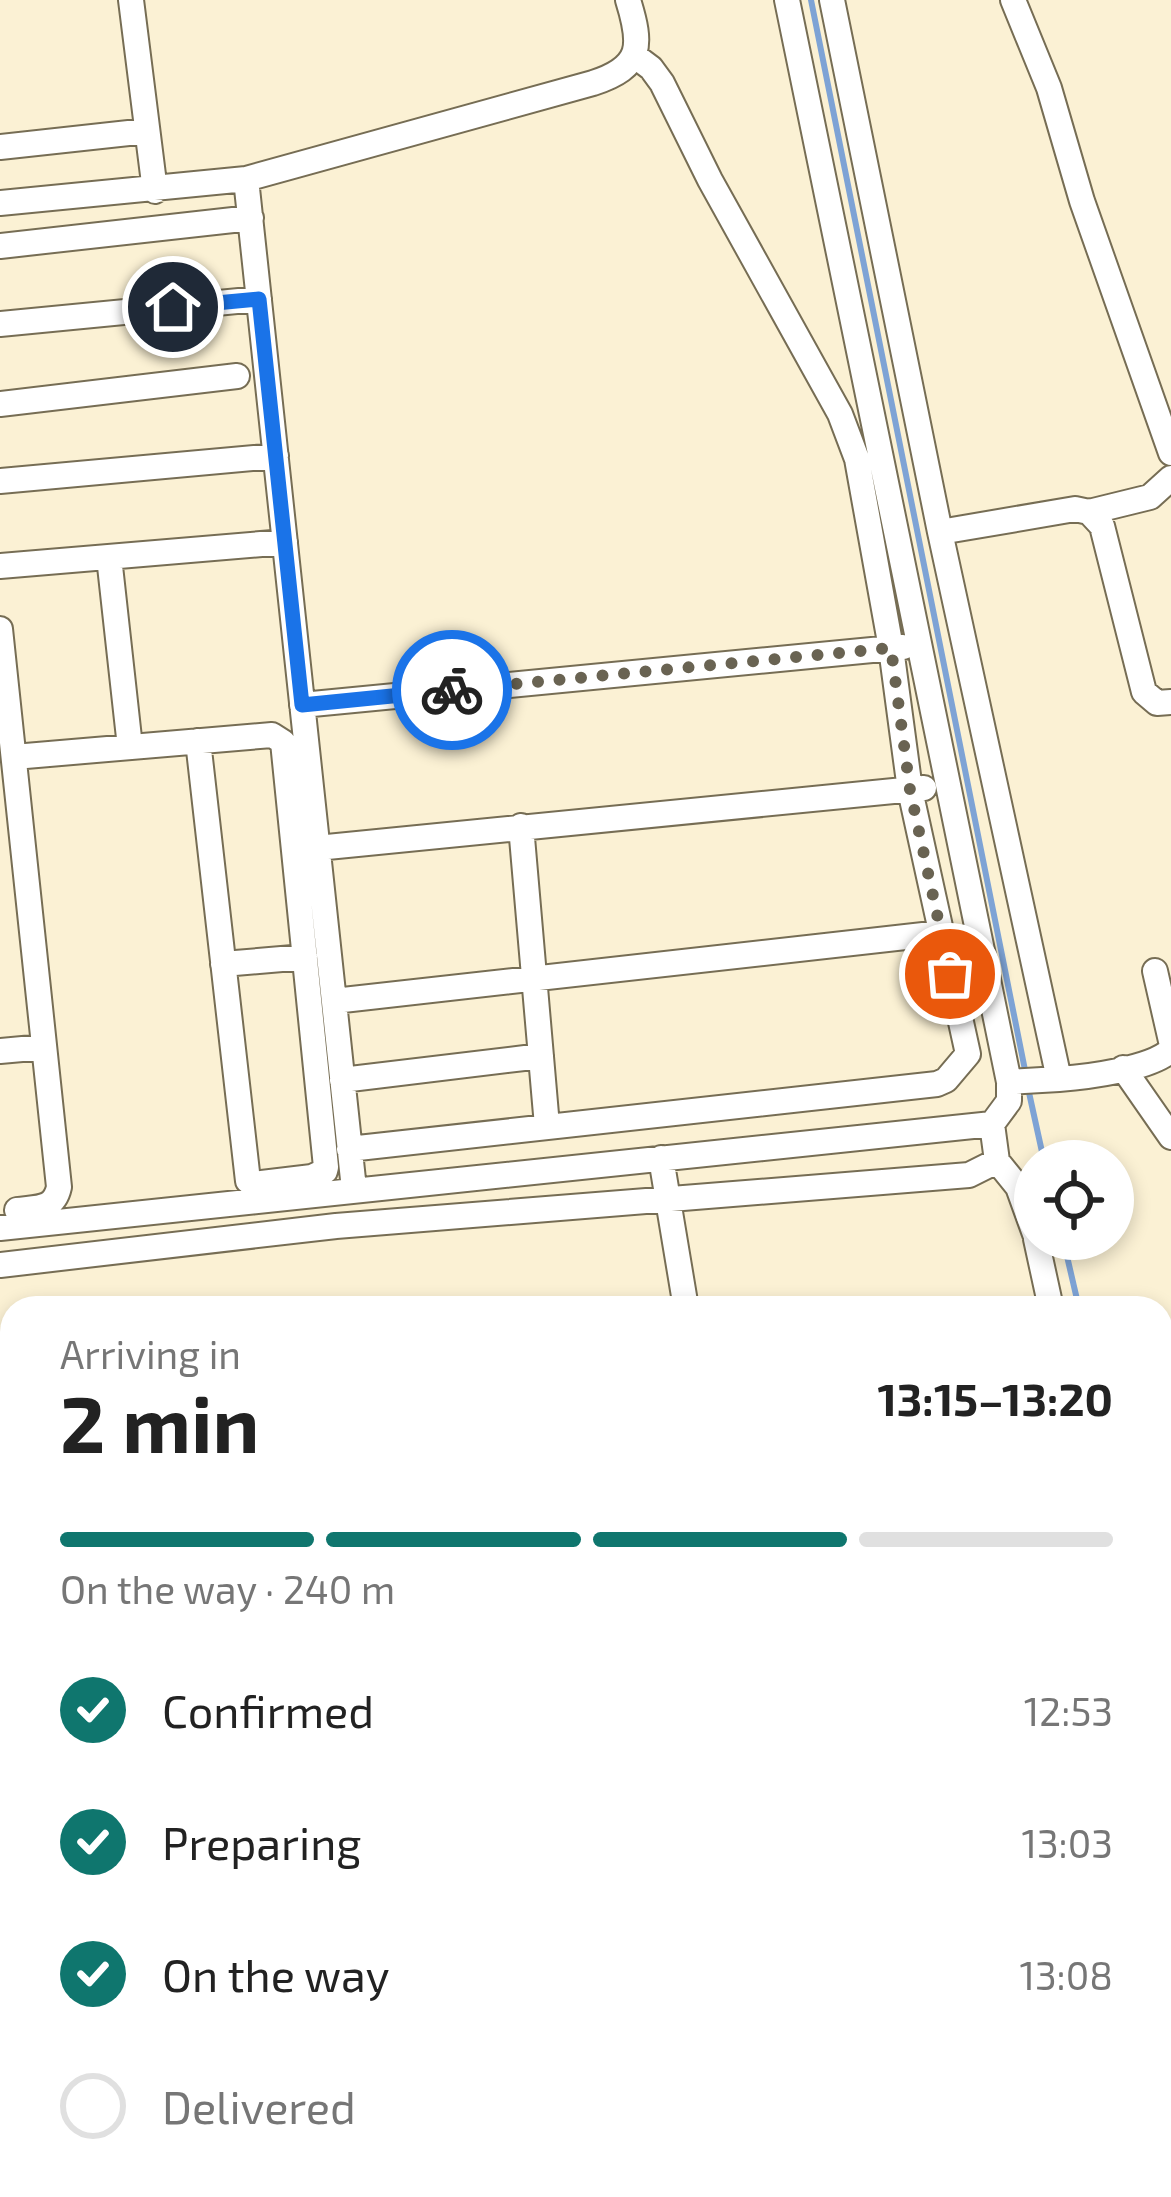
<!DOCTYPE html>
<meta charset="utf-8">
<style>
body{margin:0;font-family:"Exo 2",sans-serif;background:#f2f2f2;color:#222;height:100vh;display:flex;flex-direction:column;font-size:45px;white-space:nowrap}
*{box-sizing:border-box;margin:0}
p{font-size:39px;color:#767676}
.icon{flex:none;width:66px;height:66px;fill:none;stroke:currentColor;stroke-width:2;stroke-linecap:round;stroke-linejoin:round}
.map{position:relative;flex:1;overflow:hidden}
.drawer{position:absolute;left:0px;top:1296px;width:1173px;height:903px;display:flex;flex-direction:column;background:#fff;border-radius:36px 36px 0 0;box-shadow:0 6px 18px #0003}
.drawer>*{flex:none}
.tools{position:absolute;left:1014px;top:1140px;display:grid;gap:24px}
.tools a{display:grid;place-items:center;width:120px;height:120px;border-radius:50%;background:#fff;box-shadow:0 6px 18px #0003;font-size:60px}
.pin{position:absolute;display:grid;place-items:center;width:102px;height:102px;color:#fff;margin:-51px;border:6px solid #fff;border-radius:50%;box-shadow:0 3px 12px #0007}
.courier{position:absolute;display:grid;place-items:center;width:120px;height:120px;margin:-60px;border:9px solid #1a73e8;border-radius:50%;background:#fff;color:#222;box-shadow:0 3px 15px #0007}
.head em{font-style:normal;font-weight:700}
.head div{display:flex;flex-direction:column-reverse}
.head{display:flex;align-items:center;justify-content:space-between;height:204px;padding:0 60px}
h1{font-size:78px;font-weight:700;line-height:90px}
.bar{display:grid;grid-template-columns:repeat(4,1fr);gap:18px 12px;align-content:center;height:144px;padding:0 60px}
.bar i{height:15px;border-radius:9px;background:#e0e0e0}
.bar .selected{background:#0f766e}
.bar p{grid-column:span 4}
ol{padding:0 60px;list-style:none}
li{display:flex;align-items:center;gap:36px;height:132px}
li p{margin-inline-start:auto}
li .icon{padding:12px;border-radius:50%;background:#0f766e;color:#fff;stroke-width:4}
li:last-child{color:#767676}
li i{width:66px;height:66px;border:6px solid #e0e0e0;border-radius:50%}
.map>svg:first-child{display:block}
</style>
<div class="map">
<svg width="1171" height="2197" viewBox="0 0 1171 2197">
<rect width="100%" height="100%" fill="#fbf1d4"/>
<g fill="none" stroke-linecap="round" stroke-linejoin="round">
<path stroke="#7ea3d5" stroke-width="6" d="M 811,0 L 1026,1075
M 1028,1088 L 1044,1161
M 1063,1239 L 1079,1308
M 1161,1578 L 1171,1602"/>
<g stroke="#766d54" stroke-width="28">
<path id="minor" d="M 131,0 L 155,191
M 787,0 L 1009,1082 L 1009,1101 L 992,1124 L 997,1161 L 1018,1187 L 1035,1234
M 832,0 L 940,532 L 1059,1079 L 1009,1082
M 1013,0 L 1049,88 L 1082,201 L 1171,453
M 0,147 L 147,131
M 246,179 L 354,1189
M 0,203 L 246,179 L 593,83 C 643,67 642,45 628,0
M 0,246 L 251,218
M 0,324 L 259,299
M 0,404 L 237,376
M 0,481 L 276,456
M 1089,512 L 1150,497 L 1171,478
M 940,532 L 1075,509 L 1089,512 L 1102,526 L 1144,692 L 1157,703 L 1171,702
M 109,557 L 130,747
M 0,566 L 285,542
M 0,629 L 59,1187 C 54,1210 38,1207 17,1210
M 302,705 L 903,647
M 14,757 L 272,735 L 283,742 L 326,1167 L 325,1171 L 312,1177 L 253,1184 L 248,1181 L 198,741
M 521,826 L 547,1126
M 317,848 L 924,788
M 223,964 L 305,957
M 1155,971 L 1171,1041
M 334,1001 L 941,933
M 0,1051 L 44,1047
M 1123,1068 L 1171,1137
M 1059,1079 C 1087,1077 1151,1069 1171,1050
M 342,1080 L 541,1056
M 349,1149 L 937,1084 L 946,1080 L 968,1054 L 910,790 L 891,648 L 857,459 L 840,414 L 710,180 L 662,83 L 651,68 L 635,56
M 661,1158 L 686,1308
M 0,1228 L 992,1124
M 1036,1239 L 1051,1308
M 0,1265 L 336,1226 L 969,1175 L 997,1161
M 1161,1648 L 1171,1672
M 0,1979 L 12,1977"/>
</g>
<use href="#minor" stroke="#fff" stroke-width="24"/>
</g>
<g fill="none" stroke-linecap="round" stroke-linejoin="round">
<path stroke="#696352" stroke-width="12" stroke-dasharray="0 21.6" d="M 452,690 L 891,648 L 910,790 L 950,974"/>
<path stroke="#1a73e8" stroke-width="15" d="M 173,307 L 259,299 L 302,705 L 452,690"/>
</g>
</svg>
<div class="tools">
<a><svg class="icon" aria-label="locate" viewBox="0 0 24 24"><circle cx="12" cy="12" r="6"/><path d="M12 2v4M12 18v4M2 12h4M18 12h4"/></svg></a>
</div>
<div class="pin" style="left:950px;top:974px;background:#ea580c"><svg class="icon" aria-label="bag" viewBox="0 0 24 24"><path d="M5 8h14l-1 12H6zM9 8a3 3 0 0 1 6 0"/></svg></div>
<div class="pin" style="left:173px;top:307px;background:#1f2937"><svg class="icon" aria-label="home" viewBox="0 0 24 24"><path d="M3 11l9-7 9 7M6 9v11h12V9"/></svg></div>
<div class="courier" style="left:452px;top:690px"><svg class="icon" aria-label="bike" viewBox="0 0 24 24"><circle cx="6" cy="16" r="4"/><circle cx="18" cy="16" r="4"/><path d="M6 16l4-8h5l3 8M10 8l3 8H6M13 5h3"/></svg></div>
<section class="drawer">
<div class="head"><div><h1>2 min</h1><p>Arriving in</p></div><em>13:15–13:20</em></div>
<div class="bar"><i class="selected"></i><i class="selected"></i><i class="selected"></i><i></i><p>On the way · 240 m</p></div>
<ol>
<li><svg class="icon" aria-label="check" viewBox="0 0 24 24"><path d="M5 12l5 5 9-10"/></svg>Confirmed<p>12:53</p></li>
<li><svg class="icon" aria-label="check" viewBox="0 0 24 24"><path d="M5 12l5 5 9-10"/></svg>Preparing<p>13:03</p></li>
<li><svg class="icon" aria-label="check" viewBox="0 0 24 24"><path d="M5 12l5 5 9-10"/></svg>On the way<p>13:08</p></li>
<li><i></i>Delivered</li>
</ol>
</section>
</div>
